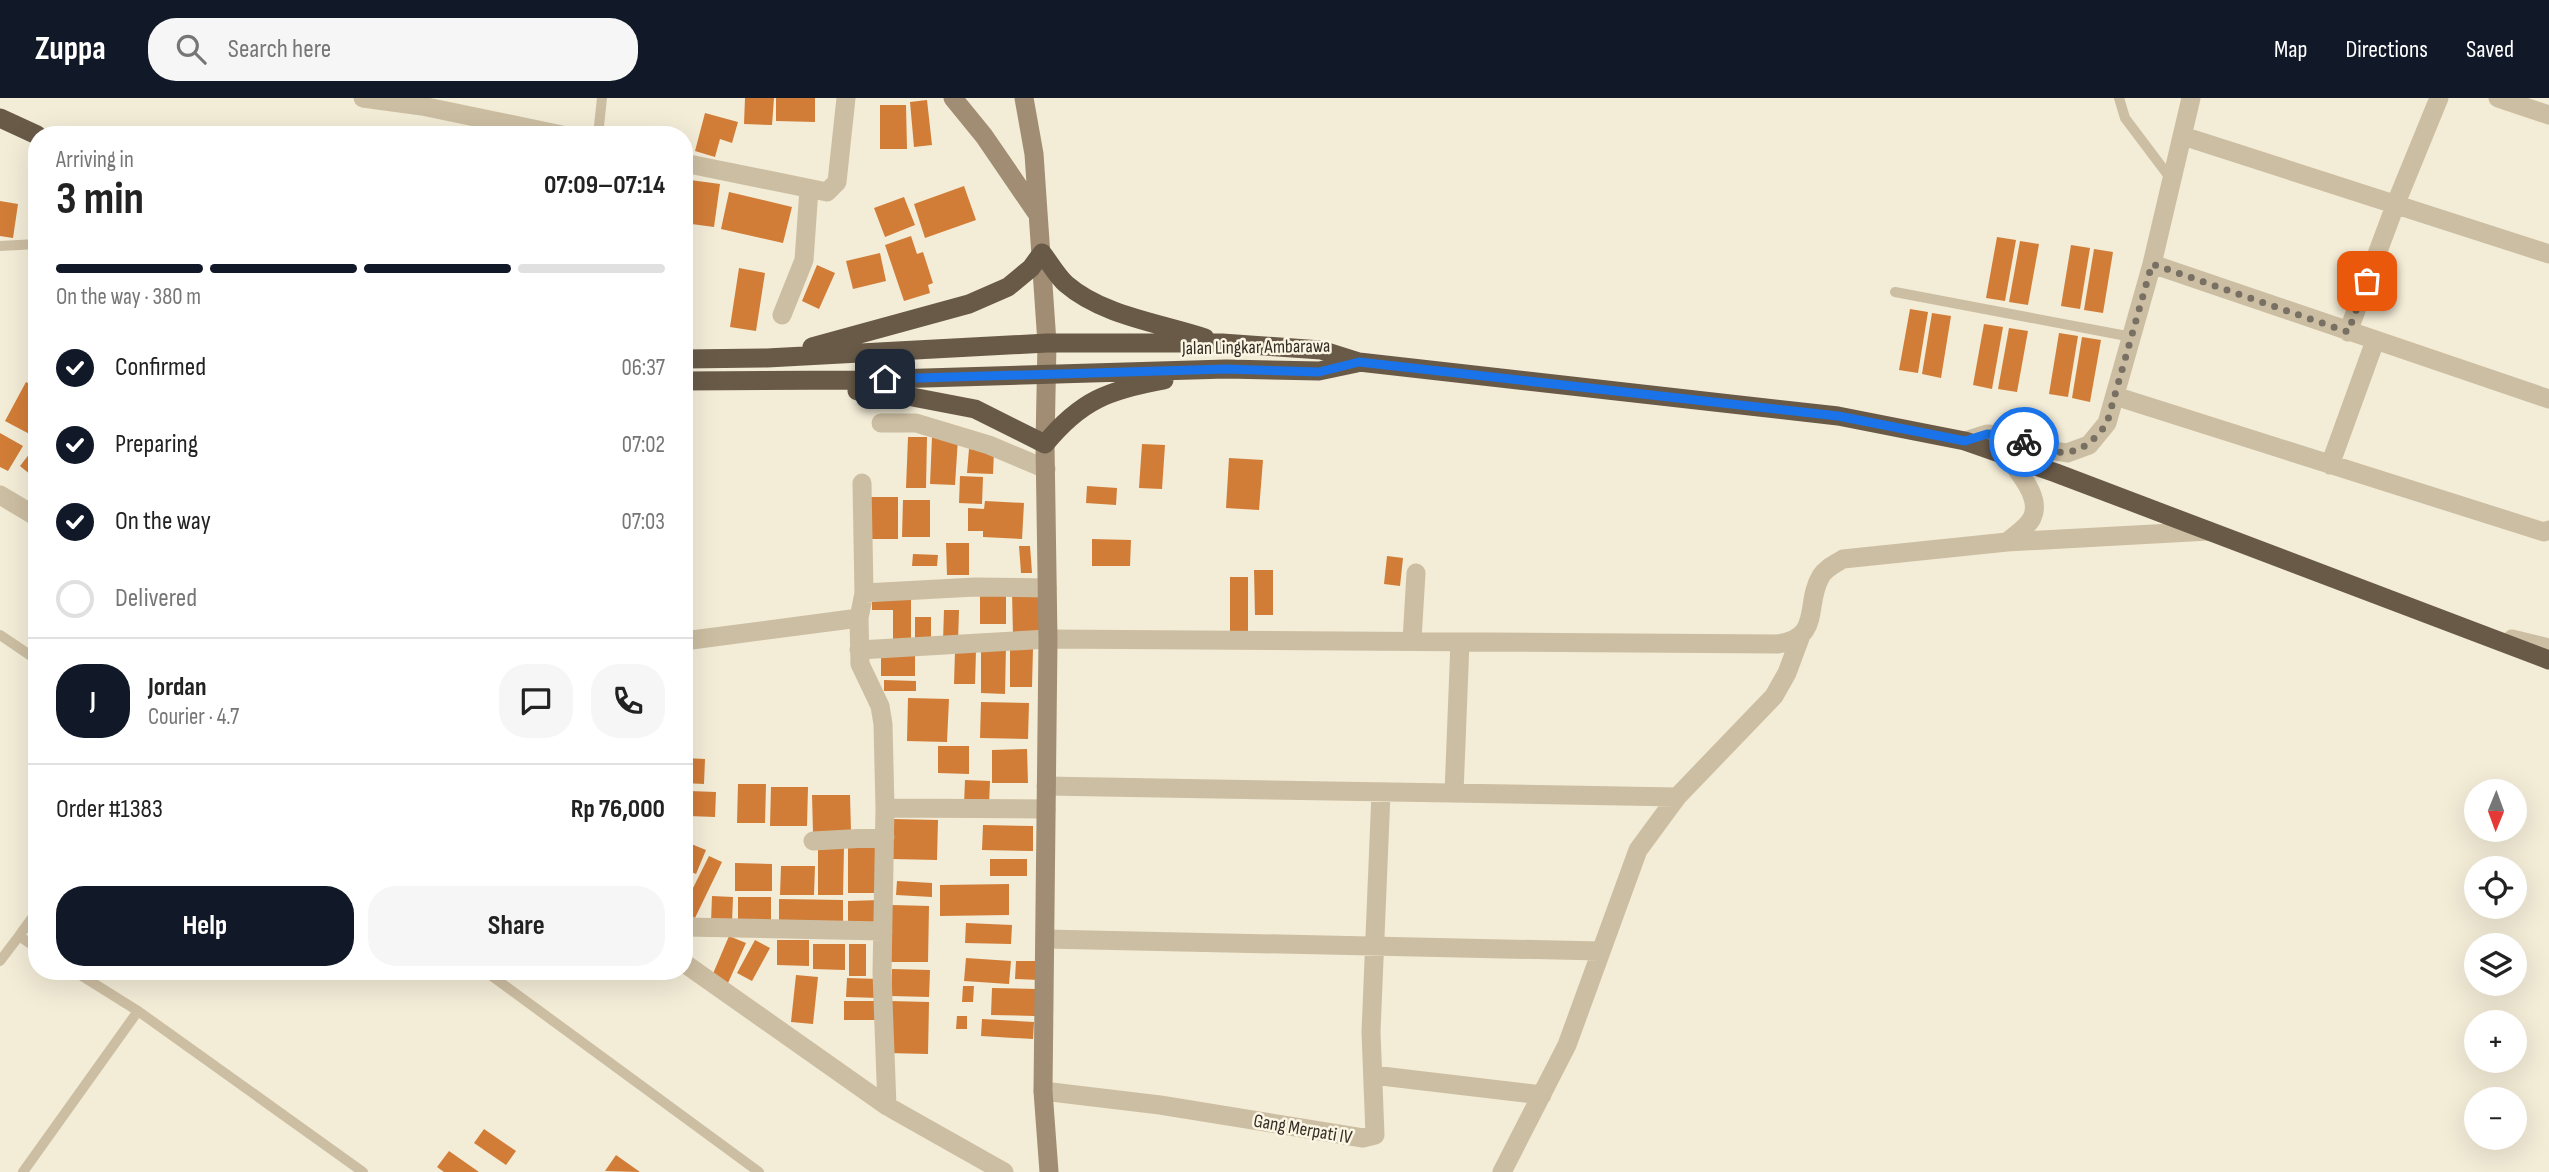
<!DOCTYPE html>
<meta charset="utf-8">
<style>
body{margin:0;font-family:"Sofia Sans Condensed",sans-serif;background:#f6f6f6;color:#222;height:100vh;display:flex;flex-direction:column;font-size:26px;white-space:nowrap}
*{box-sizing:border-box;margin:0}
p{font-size:23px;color:#767676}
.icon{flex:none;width:38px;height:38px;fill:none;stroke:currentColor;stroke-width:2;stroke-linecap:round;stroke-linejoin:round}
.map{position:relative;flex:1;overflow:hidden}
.panel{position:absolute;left:28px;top:28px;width:665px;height:854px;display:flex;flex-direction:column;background:#fff;border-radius:28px;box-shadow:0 7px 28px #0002}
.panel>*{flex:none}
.needle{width:46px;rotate:181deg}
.buttons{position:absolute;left:2464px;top:681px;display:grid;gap:14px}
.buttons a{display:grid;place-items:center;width:63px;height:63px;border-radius:50%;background:#fff;box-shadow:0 7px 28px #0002;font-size:35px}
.pin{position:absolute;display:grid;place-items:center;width:60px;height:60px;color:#fff;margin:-30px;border-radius:14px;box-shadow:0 4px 10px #0006}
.courier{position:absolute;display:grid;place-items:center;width:70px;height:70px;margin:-35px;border:5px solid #1a73e8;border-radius:50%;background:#fff;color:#222;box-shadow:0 2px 9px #0007}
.headline em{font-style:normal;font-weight:700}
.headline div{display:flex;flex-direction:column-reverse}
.headline{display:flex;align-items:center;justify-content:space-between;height:119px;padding:0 28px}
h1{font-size:46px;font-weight:700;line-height:52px}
.bar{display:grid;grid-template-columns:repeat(4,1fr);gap:10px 7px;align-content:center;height:84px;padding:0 28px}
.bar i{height:9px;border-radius:5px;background:#e0e0e0}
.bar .on{background:#111827}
.bar p{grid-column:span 4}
.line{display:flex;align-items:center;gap:18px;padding:0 28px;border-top:2px solid #e0e0e0}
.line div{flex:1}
.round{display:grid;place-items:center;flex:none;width:74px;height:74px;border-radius:28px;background:#f6f6f6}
ol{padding:0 28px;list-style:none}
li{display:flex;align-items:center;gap:21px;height:77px}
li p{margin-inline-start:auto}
li .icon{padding:7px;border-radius:50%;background:#111827;color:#fff;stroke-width:4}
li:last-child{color:#767676}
li i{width:38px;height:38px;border:4px solid #e0e0e0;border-radius:50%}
.action{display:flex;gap:14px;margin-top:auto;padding:14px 28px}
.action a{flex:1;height:80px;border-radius:28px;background:#111827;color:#fff;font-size:28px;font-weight:700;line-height:80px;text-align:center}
.action a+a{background:#f6f6f6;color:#222}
header{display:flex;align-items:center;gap:42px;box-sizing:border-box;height:98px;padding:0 35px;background:#111827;color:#fff}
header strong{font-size:33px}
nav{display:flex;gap:38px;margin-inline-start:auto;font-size:24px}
.search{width:490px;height:63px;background:#f6f6f6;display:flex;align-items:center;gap:18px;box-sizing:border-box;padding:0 24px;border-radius:28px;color:#767676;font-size:26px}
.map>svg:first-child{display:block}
</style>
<header>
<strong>Zuppa</strong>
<div class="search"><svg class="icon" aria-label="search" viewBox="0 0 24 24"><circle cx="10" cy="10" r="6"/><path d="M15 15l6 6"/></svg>Search here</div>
<nav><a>Map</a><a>Directions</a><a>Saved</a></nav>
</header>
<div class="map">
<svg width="2549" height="1074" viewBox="0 0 2549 1074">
<rect width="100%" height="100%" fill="#f3ecd7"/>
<path fill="#d17d37" d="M 745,0 L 774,0 L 772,27 L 744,26 Z
M 776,0 L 815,0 L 815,24 L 776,23 Z
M 927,2 L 932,47 L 914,49 L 910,4 Z
M 880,7 L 906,7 L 907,51 L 880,51 Z
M 705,15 L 738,24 L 732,45 L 720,41 L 715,59 L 695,53 Z
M 690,82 L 720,86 L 714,129 L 684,125 Z
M 964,88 L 976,122 L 925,140 L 914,106 Z
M 729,94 L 792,109 L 783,145 L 721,131 Z
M 904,99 L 915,127 L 885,139 L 874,110 Z
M 0,103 L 18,106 L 13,140 L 0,138 Z
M 911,138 L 917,156 L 923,154 L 933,185 L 928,187 L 930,195 L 904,203 L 885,147 Z
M 1997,139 L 2016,142 L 2005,203 L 1986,200 Z
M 2020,143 L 2039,146 L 2028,207 L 2009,204 Z
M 2071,147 L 2090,150 L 2080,211 L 2061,208 Z
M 2094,151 L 2113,154 L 2103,215 L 2084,212 Z
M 880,155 L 886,183 L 853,191 L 846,163 Z
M 817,167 L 835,175 L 819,211 L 802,203 Z
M 739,170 L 765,175 L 756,233 L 730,229 Z
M 1910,211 L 1928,214 L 1918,275 L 1899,272 Z
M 1932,215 L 1951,218 L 1941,280 L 1922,276 Z
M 1984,226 L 2003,229 L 1992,291 L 1973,287 Z
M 2009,230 L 2028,233 L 2017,294 L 1998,291 Z
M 2059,235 L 2078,238 L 2068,299 L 2049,296 Z
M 2082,239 L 2101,242 L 2090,304 L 2072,300 Z
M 26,284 L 37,290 L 37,340 L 5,323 Z
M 0,335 L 23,348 L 8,373 L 0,369 Z
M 908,339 L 927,339 L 926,390 L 906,390 Z
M 932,339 L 958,340 L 955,387 L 930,386 Z
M 37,346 L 37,382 L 20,368 Z
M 1142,346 L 1165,347 L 1162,391 L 1139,390 Z
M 969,351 L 994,353 L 993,376 L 967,375 Z
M 1229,360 L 1263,362 L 1259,412 L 1226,410 Z
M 960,378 L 983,379 L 982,406 L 959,405 Z
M 1087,388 L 1117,390 L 1116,407 L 1086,405 Z
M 867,399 L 898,399 L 898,441 L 867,441 Z
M 903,402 L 930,402 L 930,439 L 902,439 Z
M 985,403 L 1024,405 L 1022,441 L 983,439 L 983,433 L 968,433 L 968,410 L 984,411 Z
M 1092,441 L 1131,442 L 1130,468 L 1092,468 Z
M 946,445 L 969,445 L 969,477 L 947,477 Z
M 1019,448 L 1030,448 L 1032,475 L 1021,475 Z
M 913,456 L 938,457 L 937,468 L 912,468 Z
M 1387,458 L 1403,460 L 1400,488 L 1384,486 Z
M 1254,472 L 1273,472 L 1273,517 L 1255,517 Z
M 1230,479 L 1248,479 L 1248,536 L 1230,536 Z
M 980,491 L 1006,491 L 1006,526 L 980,526 Z
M 1040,493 L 1041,537 L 1013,538 L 1012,494 Z
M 872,497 L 911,498 L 911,541 L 893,541 L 893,512 L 872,512 Z
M 944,512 L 959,512 L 958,544 L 943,544 Z
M 915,519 L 931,519 L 931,545 L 915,545 Z
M 981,547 L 1006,547 L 1005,596 L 981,595 Z
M 1010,550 L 1033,550 L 1032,589 L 1010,589 Z
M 955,553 L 976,553 L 975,586 L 954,586 Z
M 881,557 L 915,557 L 915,578 L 881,578 Z
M 884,582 L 916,583 L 916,593 L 884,593 Z
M 908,600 L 949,601 L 947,644 L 907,643 Z
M 981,604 L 1029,605 L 1028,641 L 980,640 Z
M 938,648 L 969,648 L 969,676 L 938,675 Z
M 1027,651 L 1028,685 L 992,685 L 992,652 Z
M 684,660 L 705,661 L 704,686 L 684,685 Z
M 965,682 L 990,683 L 989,707 L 964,707 Z
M 738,686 L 766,686 L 765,725 L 737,725 Z
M 771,689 L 808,689 L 807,728 L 770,728 Z
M 689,693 L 716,694 L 715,719 L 688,718 Z
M 812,697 L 850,697 L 851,734 L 813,735 Z
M 893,721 L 938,722 L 937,762 L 893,761 Z
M 983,727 L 1033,728 L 1033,753 L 982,752 Z
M 684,743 L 706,752 L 696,776 L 684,771 Z
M 880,745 L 881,795 L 848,795 L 848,746 Z
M 818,748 L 844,749 L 843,797 L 818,797 Z
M 709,758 L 722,764 L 695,820 L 684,815 L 684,808 Z
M 990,761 L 1027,761 L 1027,778 L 990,778 Z
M 735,765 L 772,766 L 772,793 L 735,793 Z
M 781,768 L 815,768 L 814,797 L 780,797 Z
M 897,783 L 932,785 L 932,799 L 896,797 Z
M 1009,786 L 1009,817 L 940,818 L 940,787 Z
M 712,798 L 733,799 L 732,825 L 711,825 Z
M 738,799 L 771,799 L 771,827 L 738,827 Z
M 779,801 L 843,802 L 843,829 L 779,827 Z
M 881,802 L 882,828 L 848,829 L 848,803 Z
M 892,807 L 929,808 L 928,864 L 891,864 Z
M 966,825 L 1012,827 L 1011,846 L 965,845 Z
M 729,838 L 746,845 L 728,885 L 712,878 Z
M 755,842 L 770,850 L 752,883 L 737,875 Z
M 777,842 L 809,842 L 809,868 L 777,867 Z
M 813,846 L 845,846 L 845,872 L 813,871 Z
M 849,846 L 866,846 L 866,878 L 849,878 Z
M 966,860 L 1011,863 L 1009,886 L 964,883 Z
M 1016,863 L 1039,863 L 1039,882 L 1015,881 Z
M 892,871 L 930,872 L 929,899 L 891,898 Z
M 796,877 L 818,879 L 813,926 L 791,924 Z
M 847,880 L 879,881 L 879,900 L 846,899 Z
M 963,888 L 974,888 L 973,904 L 962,904 Z
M 992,890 L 1036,891 L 1035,918 L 991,917 Z
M 844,903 L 879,903 L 879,922 L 844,922 Z
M 890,903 L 929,904 L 928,956 L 888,955 Z
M 957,918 L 967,918 L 967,931 L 956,931 Z
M 982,921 L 1034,924 L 1033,941 L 981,938 Z
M 484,1031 L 516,1053 L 506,1067 L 474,1045 Z
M 449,1053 L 479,1074 L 444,1074 L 437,1069 Z
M 616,1057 L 640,1074 L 605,1073 Z"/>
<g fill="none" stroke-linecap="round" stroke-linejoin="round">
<path stroke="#ccbea2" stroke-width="10" d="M 2119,0 L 2125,20 L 2171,81
M 598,37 L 602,0
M 0,148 L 37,146
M 1895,194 L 2132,239
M 0,537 L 37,562
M 19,838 L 37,813
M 0,863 L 19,838 L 37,850
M 74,873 L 138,913 L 363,1074
M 485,873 L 759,1074
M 23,1074 L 138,913"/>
<path stroke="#ccbea2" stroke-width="19" d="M 363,0 L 422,8 L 562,37
M 2498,0 L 2549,17
M 2183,38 L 2549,156
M 684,65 L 827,94 L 837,84 L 846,0
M 2152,166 L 2549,301
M 782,217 L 804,162 L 809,91
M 2348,234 L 2396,105 L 2439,0
M 2115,298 L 2544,434 L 2549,432
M 881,325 L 916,325 L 989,347 L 1046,371
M 1965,343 L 1987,336 L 2003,337 L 2038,350 L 2067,355 L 2089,347 L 2107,325 L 2152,166 L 2191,0
M 2330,367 L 2375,243
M 0,397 L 37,419
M 2007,444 C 2015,437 2027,430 2032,420 C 2042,400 2019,375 2008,359
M 864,495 L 975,489 L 1047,490
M 859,520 L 860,566 L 880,608 L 883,626 L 885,710
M 2512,541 L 2549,550
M 1412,542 L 1416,475
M 684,543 L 859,520 L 864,495 L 862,385
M 859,552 L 1048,541 L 1777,546 C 1823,540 1804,506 1821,478 C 1826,470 1835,466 1843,461 L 2007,444 L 2209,433
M 1046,688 L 1677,699 L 1774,598 L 1787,575 L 1800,540
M 1454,695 L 1460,544
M 813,743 L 885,739
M 684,829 L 883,833
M 1045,841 L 1600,853
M 684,865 L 887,1008 L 1004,1074
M 1373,977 L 1542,997
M 1043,993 L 1160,1007 L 1363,1040 L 1375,1037 L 1371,934 L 1381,695
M 887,1008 L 882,875 L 885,710 L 1046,711
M 1502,1074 L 1567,947 L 1638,752 L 1677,699"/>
<path stroke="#a08d73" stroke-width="19" d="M 953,0 L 984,38 L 1036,114
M 1024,0 L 1034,56 L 1047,245 L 1045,346 L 1048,541 L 1043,993 L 1049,1074"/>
<path stroke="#695a48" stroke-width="19" d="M 0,20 L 37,37
M 812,249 L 969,206 L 1008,189 L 1031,170 L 1042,155 C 1050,165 1057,178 1066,186 C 1103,218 1160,225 1205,240
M 684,261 L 767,260 L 1047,245 L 1222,245 L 1321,252 L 1359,264 L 1838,318 L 1965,343 L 2056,375 L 2549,562
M 684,283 L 858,282 L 1226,271 L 1319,273 L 1357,265
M 857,293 L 902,297 L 975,311 L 1045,346 C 1081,302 1109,292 1164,282"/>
</g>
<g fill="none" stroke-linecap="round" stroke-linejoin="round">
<path stroke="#787063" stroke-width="7" stroke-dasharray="0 12.6" d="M 2024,344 C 2062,360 2082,360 2107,325 L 2152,166 L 2348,234 L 2367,183"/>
<path stroke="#1a73e8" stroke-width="9" d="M 885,281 L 1226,271 L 1319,274 L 1359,264 L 1838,318 L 1965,343 L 1987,336 L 2003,337 L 2024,344"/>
</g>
<g text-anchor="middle" stroke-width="5" stroke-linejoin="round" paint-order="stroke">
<g font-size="19" fill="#362e25" stroke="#fbf5e4">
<text transform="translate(1256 248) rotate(-1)" y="7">Jalan Lingkar Ambarawa</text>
<text transform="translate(1303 1030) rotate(10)" y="7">Gang Merpati IV</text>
</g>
</g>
</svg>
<div class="buttons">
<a><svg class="needle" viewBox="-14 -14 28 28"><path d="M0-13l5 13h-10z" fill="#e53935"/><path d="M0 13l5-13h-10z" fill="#767676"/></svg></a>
<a><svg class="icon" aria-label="locate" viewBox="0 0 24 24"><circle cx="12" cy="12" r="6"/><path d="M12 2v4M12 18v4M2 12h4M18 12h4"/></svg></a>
<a><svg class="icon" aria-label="layers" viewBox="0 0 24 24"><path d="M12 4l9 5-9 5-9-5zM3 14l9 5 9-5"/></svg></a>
<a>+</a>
<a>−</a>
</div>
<div class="pin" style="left:2367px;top:183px;background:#ea580c"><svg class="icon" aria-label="bag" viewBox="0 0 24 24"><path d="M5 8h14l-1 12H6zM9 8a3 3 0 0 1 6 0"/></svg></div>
<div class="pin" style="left:885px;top:281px;background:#1f2937"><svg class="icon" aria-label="home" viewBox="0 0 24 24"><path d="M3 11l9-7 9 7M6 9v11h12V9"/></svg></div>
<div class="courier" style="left:2024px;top:344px"><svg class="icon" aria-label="bike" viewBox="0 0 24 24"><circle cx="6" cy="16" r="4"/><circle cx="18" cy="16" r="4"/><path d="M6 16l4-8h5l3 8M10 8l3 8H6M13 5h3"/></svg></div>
<section class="panel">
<div class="headline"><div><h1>3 min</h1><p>Arriving in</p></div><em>07:09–07:14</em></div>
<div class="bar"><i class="on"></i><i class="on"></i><i class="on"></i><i></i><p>On the way · 380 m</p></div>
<ol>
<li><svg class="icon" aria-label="check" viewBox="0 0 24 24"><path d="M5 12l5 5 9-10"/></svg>Confirmed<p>06:37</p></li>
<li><svg class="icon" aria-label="check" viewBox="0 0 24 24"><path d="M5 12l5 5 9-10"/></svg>Preparing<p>07:02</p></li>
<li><svg class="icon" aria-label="check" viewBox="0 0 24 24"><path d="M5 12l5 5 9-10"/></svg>On the way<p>07:03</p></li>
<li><i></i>Delivered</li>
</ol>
<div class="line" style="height:126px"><b class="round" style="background:#111827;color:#fff">J</b><div><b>Jordan</b><p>Courier · 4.7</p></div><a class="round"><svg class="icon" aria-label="chat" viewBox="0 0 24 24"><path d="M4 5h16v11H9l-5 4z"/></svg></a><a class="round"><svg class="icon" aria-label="phone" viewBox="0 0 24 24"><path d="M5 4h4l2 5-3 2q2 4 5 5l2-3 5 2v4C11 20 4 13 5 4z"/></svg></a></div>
<div class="line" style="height:91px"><div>Order #1383</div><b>Rp 76,000</b></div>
<div class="action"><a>Help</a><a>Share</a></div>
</section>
</div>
